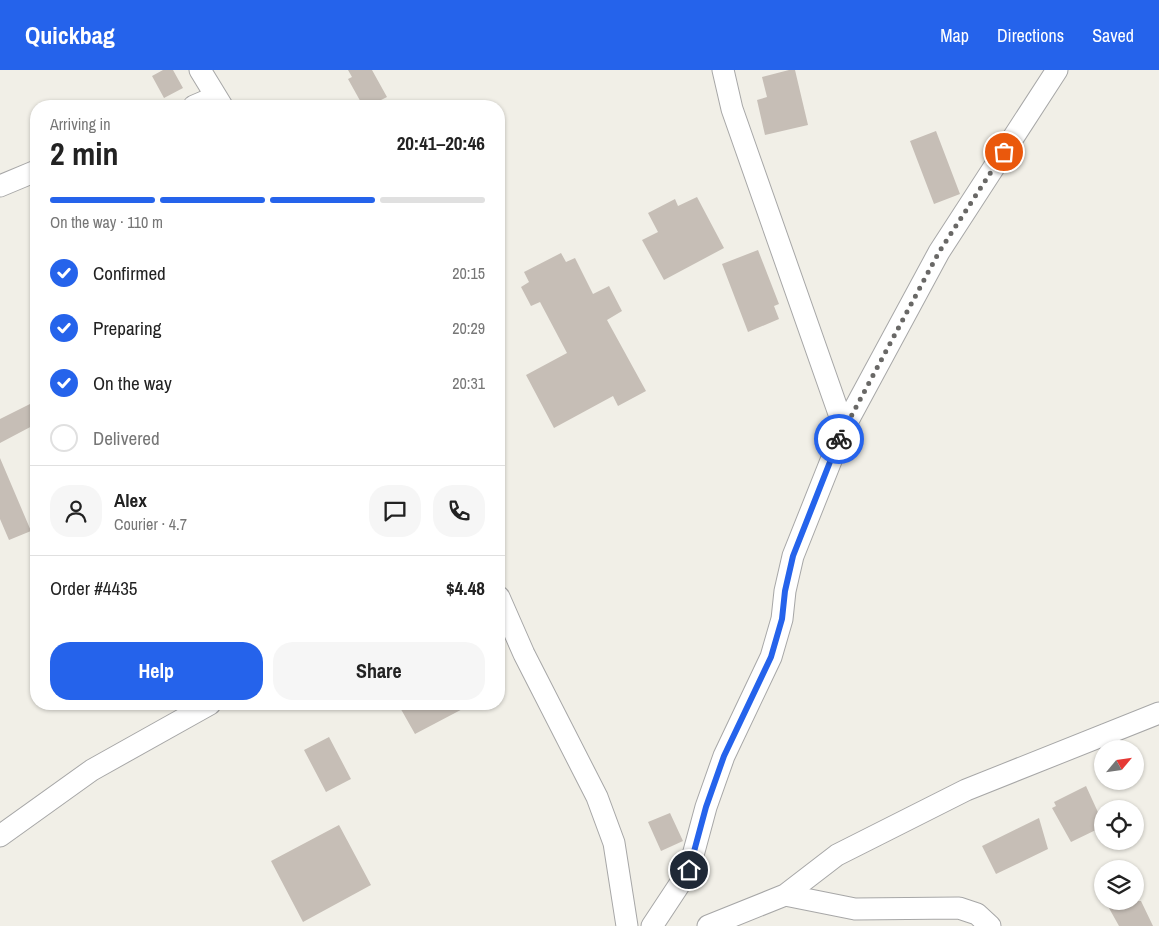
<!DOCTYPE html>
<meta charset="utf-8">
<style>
body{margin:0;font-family:"Archivo Narrow",sans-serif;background:#f6f6f6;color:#222;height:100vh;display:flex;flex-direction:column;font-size:19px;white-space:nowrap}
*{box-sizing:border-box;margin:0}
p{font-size:16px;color:#767676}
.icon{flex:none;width:28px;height:28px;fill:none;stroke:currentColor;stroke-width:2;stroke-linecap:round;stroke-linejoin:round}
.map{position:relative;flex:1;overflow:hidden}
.panel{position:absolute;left:30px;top:30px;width:475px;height:610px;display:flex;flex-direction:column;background:#fff;border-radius:20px;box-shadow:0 1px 4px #0004}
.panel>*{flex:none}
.needle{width:32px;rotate:61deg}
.controls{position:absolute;left:1094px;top:670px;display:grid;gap:10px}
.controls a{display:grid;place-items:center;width:50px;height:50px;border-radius:50%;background:#fff;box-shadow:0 1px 4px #0004;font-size:25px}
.pin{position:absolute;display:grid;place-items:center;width:42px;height:42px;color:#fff;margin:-21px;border:2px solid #fff;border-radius:50%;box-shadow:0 1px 5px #0007}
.courier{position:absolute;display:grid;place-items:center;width:50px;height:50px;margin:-25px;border:4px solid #2563eb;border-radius:50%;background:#fff;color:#222;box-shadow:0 1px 6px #0007}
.head em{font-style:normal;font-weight:800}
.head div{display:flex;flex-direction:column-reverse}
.head{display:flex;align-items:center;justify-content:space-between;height:85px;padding:0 20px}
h1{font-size:32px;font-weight:800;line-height:38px}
.bar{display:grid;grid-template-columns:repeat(4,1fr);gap:8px 5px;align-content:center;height:60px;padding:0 20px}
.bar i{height:6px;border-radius:4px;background:#e0e0e0}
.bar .on{background:#2563eb}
.bar p{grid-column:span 4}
.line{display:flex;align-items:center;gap:12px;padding:0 20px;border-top:1px solid #e0e0e0}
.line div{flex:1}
.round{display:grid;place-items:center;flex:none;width:52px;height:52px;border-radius:20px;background:#f6f6f6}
ol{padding:0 20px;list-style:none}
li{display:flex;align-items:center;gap:15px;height:55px}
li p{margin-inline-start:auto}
li .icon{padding:5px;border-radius:50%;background:#2563eb;color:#fff;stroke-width:4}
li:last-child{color:#767676}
li i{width:28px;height:28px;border:2px solid #e0e0e0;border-radius:50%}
.primary-button{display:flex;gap:10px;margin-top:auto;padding:10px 20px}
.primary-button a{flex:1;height:58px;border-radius:20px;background:#2563eb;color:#fff;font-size:20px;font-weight:800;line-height:58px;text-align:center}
.primary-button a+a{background:#f6f6f6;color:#222}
header{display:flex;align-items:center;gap:30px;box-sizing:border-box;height:70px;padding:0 25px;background:#2563eb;color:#fff}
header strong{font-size:24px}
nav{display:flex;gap:28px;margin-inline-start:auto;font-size:18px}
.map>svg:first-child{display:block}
</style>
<header>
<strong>Quickbag</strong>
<nav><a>Map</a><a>Directions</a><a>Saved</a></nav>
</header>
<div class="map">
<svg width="1159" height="856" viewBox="0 0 1159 856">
<rect width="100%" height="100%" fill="#f1efe7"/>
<path fill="#c6beb6" d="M 163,0 L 173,0 L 183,18 L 164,28 L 152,6 Z
M 348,0 L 372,0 L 387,27 L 369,36 L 363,36 L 348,9 L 352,7 Z
M 789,0 L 795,0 L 808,55 L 765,65 L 757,30 L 767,27 L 762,7 Z
M 936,61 L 960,124 L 934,134 L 910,71 Z
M 697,127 L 724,178 L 664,210 L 642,170 L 658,162 L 648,143 L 675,129 L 678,136 Z
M 758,180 L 779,234 L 774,236 L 779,249 L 748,262 L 722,194 Z
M 561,183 L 566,192 L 575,188 L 593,224 L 609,216 L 622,241 L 607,250 L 646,321 L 618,336 L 613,326 L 554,358 L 526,305 L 567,283 L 540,232 L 531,236 L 521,217 L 529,212 L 524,202 Z
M 30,334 L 36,346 L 36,354 L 0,373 L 0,349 Z
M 0,388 L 31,461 L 9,470 L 0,449 Z
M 398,634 L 472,634 L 415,664 Z
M 329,667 L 351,709 L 326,722 L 304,680 Z
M 1086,716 L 1102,751 L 1102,757 L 1071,772 L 1052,738 L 1056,736 L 1054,732 Z
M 670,743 L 683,771 L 661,781 L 648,752 Z
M 1039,748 L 1048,779 L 996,804 L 982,776 Z
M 339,755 L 371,815 L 303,852 L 271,791 Z
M 1105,831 L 1141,831 L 1153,856 L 1119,856 Z"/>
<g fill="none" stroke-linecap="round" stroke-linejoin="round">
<g stroke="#a7a7a7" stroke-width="23">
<path id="minor" d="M 200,0 L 222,36
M 723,0 L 732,39 L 844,358
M 194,36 L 215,27
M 0,116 L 36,101
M 499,527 L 524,584 L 597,727 L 614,773 L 627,856
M 0,766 L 92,700 L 210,634
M 785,825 L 855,839 L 959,838 L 977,844 L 990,856
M 652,856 L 689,800 L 706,737 L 724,686 L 771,587 L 782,549 L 785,521 L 793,486 L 844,358 L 939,182 L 1057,0
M 708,856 L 785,825 L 837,785 L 966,720 L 1159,643"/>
</g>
<use href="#minor" stroke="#fff" stroke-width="21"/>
</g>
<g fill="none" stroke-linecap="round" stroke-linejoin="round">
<path stroke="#696866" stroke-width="5" stroke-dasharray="0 9" d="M 839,369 L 939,182 L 1004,82"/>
<path stroke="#2563eb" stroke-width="6" d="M 689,800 L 706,737 L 724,686 L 771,587 L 782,549 L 785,521 L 793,486 L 839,369"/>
</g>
</svg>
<div class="controls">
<a><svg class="needle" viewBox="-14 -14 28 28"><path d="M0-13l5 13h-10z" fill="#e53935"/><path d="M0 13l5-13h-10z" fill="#767676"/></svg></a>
<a><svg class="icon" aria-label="locate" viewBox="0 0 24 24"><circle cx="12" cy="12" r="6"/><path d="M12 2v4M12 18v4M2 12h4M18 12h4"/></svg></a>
<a><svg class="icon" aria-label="layers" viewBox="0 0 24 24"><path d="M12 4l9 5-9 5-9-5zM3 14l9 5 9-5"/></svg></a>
</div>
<div class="pin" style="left:1004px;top:82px;background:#ea580c"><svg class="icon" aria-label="bag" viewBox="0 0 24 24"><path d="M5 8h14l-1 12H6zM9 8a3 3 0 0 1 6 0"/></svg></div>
<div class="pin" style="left:689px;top:800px;background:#1f2937"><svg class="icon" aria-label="home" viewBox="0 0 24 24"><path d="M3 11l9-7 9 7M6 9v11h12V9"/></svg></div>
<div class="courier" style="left:839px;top:369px"><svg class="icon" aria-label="bike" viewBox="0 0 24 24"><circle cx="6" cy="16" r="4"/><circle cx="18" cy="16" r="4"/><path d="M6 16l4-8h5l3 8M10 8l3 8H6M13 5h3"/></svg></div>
<section class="panel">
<div class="head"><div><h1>2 min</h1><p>Arriving in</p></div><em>20:41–20:46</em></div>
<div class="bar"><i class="on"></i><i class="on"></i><i class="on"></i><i></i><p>On the way · 110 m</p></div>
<ol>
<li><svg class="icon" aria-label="check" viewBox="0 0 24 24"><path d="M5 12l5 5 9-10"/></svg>Confirmed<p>20:15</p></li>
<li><svg class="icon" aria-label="check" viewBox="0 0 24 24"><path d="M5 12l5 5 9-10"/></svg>Preparing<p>20:29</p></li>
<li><svg class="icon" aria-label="check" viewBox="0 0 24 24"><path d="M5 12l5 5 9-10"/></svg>On the way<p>20:31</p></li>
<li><i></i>Delivered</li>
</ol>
<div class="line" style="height:90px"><a class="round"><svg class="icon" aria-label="person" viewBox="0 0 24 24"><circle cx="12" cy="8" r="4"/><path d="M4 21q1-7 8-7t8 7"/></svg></a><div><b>Alex</b><p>Courier · 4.7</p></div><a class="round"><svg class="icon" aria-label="chat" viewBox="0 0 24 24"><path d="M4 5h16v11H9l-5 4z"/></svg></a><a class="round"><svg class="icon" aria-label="phone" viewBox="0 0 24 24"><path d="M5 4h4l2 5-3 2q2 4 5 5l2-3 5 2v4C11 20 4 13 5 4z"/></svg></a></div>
<div class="line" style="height:65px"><div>Order #4435</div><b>$4.48</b></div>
<div class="primary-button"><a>Help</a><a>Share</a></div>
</section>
</div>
